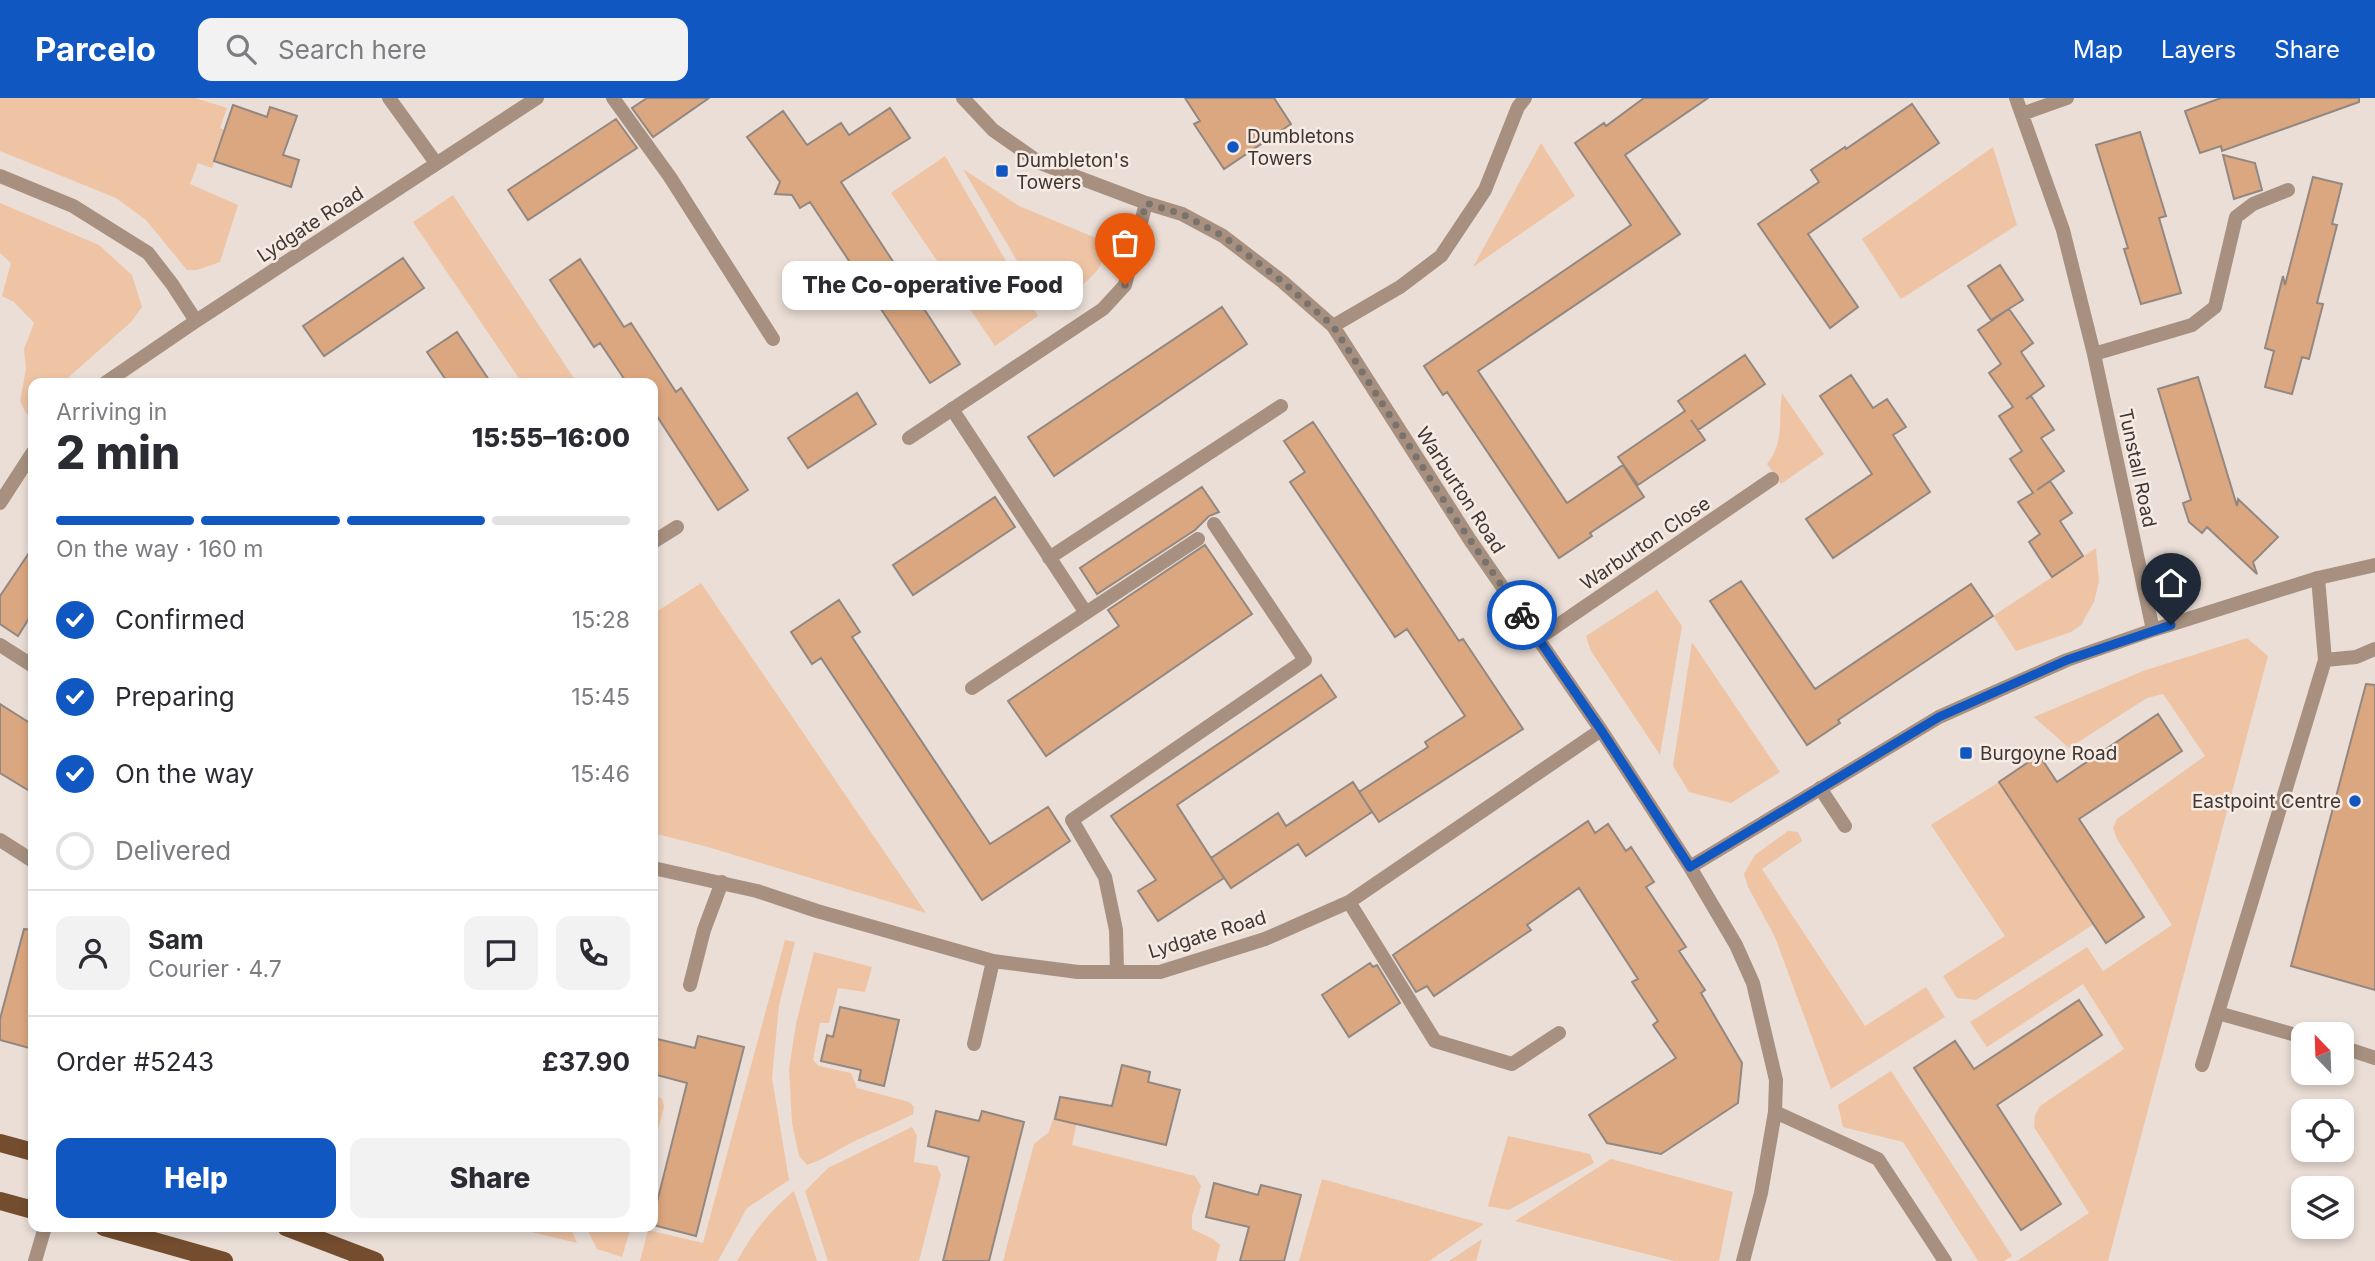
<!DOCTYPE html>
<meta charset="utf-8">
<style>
body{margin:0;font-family:Inter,sans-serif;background:#f2f2f3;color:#2b2b33;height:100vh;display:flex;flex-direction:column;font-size:26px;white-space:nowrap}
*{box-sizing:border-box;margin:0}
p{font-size:23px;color:#7c7c81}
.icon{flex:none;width:38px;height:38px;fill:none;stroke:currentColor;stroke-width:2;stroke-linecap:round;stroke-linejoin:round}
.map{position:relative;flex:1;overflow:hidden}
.sheet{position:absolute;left:28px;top:280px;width:630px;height:854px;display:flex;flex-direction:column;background:#fff;border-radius:14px;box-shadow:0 4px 10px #0003}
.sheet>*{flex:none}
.needle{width:46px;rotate:337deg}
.fabs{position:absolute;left:2291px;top:924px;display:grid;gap:14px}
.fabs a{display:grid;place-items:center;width:63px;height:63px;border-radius:14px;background:#fff;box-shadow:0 4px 10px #0003;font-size:35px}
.pin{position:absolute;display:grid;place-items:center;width:60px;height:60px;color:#fff;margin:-72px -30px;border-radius:50% 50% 50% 0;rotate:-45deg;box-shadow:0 0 7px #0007}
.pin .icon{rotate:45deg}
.courier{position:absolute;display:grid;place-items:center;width:70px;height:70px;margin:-35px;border:5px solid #1057c1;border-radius:50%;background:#fff;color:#222;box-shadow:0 2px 9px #0007}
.bubble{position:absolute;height:49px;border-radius:14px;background:#fff;box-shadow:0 4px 10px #0003;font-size:23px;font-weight:800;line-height:49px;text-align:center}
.head em{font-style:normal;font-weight:800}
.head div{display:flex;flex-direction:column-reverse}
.head{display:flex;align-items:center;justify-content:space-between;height:119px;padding:0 28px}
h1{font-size:46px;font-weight:800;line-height:52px}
.bar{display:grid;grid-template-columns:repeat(4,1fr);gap:10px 7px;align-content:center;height:84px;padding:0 28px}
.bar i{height:9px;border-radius:5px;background:#e1e1e2}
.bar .current{background:#1057c1}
.bar p{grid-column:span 4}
.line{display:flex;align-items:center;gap:18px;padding:0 28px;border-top:2px solid #e1e1e2}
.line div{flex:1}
.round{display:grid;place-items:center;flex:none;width:74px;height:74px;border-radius:14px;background:#f2f2f3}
ol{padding:0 28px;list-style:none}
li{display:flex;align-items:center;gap:21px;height:77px}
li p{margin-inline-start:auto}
li .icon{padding:7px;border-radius:50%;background:#1057c1;color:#fff;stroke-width:4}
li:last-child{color:#7c7c81}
li i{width:38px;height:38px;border:4px solid #e1e1e2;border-radius:50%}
.button{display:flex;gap:14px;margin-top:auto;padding:14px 28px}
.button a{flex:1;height:80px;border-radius:14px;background:#1057c1;color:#fff;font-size:28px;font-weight:800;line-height:80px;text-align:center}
.button a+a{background:#f2f2f3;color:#2b2b33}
header{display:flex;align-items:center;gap:42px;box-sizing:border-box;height:98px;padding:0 35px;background:#1057c1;color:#fff}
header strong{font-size:33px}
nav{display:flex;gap:38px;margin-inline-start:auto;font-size:24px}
.search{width:490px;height:63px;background:#f2f2f3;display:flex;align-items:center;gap:18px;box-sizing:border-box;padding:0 24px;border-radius:14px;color:#7c7c81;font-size:26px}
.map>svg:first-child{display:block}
</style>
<header>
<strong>Parcelo</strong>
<div class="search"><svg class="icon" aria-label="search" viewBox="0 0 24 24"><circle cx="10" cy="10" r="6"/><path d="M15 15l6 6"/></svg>Search here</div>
<nav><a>Map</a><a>Layers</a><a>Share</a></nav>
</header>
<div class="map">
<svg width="2375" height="1163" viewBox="0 0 2375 1163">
<rect width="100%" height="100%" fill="#eaded6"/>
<path fill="#eec4a5" d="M 0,0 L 195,0 L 227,10 L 220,30 L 225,32 L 212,70 L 198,65 L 190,86 L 238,107 L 220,164 L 197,172 L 187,172 L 146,122 L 116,100 L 0,53 Z
M 1541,45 L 1575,98 L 1473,169 Z
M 1993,49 L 2017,127 L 1901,201 L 1862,141 Z
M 945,58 L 1038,218 L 995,248 L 891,95 Z
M 963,71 L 1019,108 L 1096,140 C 1099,146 1104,154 1103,161 C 1099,180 1061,202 1046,212 Z
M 453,97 L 577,285 L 522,285 L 413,124 Z
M 0,105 L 99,147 L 132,177 L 142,209 L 131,224 L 62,285 L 33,285 L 33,311 L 27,317 L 20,303 L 26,271 L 24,251 L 34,225 L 14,204 L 2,198 L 11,165 L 0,155 Z
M 1782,295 L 1824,356 L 1781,386 L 1767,366 C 1785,344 1778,321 1782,295 Z
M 2096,450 L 2099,483 L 2094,504 L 2081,527 L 2071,534 L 2016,553 L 1993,518 Z
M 701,485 L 926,815 L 708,749 L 653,735 L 653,516 Z
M 1657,492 L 1682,528 L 1660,657 L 1591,553 L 1586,538 Z
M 2247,540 L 2268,558 L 2108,1163 L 2017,1163 L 2089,1115 L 2034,1029 L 2035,1017 L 2040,1008 L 2124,951 L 2083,886 L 1987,949 L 1970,924 L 2087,849 L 2103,873 L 2172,827 L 2117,741 L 2113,730 L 2117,721 L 2205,658 L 2163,596 L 2147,600 L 2069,650 L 2034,619 L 2143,573 Z
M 1692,544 L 1780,674 L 1731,705 L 1689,694 L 1673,668 Z
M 1999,684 L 2094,826 L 1976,902 L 1957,900 L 1943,878 L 2005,838 L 1931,727 Z
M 1788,733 L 1798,734 L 1802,743 L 1762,771 L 1865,928 L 1926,889 L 1945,919 L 1831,991 L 1775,839 L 1748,789 L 1744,776 L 1755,757 Z
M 785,842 L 795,844 L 779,907 L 772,980 L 789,1082 L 747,1110 L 718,1163 L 640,1163 L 648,1132 L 703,1145 Z
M 814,854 L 872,869 L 865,894 L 838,890 L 829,925 L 820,925 L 813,962 L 819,968 L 851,975 L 857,990 L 909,1004 L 914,1009 L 913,1016 C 895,1026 876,1033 857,1042 C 840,1050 825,1061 807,1067 L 799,1058 L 792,1025 L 789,971 L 796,926 Z
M 1891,973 L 2012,1158 L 2004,1163 L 1978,1163 L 1903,1044 L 1843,1029 L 1838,1007 Z
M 653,995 L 662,1001 L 664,1008 L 653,1052 Z
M 1055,1014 L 1078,1019 L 1072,1047 L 1195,1078 L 1201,1088 L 1192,1118 L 1192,1131 L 1213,1141 L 1220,1147 L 1216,1163 L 1003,1163 L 1034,1046 L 1049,1034 Z
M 912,1029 L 917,1038 L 914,1064 L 937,1068 L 941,1077 L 919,1163 L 828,1163 L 805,1093 L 828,1070 Z
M 1508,1038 L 1590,1056 L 1594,1065 L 1509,1112 L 1488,1108 Z
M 1611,1061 L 1733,1094 L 1719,1163 L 1674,1163 L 1515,1123 Z
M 1322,1081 L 1484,1126 L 1429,1163 L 1299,1163 Z
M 794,1093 L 817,1163 L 737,1163 C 753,1135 769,1113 794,1093 Z
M 511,1129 L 570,1129 L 577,1145 Z
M 586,1129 L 631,1129 L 622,1159 L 597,1151 Z
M 1482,1141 L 1476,1163 L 1449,1163 Z"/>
<path fill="#dba780" stroke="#938881" stroke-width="2" d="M 647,0 L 709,0 L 653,39 L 632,10 Z
M 1185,0 L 1274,0 L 1291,26 L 1224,71 L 1194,26 L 1200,23 Z
M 1644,0 L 1708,0 L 1625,57 L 1680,136 L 1478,273 L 1567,405 L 1623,367 L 1644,399 L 1590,435 L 1592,438 L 1559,460 L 1447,294 L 1443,297 L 1424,268 L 1631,127 L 1575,45 L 1604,25 L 1606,28 Z
M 2221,0 L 2359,0 L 2359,4 L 2222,53 L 2221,48 L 2200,55 L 2185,13 Z
M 1912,6 L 1939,45 L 1808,136 L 1858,209 L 1830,230 L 1758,126 L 1819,84 L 1811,72 L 1845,49 L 1846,51 Z
M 233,7 L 267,19 L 270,9 L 297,18 L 283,57 L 299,62 L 291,89 L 214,63 Z
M 890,10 L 910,40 L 841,84 L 960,266 L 930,285 L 810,104 L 800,110 L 792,97 L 775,96 L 780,84 L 747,39 L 783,13 L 807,47 L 841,25 L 849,37 Z
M 616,21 L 637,50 L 528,122 L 508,92 Z
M 2140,34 L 2166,118 L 2159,120 L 2181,195 L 2141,206 L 2124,151 L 2128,150 L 2096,47 Z
M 2223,57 L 2255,65 L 2262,92 L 2234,101 Z
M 2313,79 L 2342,86 L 2332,126 L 2337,127 L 2317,205 L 2323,206 L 2309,261 L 2302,259 L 2292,296 L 2265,289 L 2274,253 L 2265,250 L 2283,178 L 2285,187 Z
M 403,160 L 424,190 L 324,258 L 303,228 Z
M 580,161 L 624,229 L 631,225 L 676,294 L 681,290 L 748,392 L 718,412 L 653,312 L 653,285 L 627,285 L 600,245 L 594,249 L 550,182 Z
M 2000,167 L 2023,202 L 1991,222 L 1968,188 Z
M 1222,209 L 1247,246 L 1054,378 L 1028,339 Z
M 2009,211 L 2033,245 L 2021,254 L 2044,288 L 2026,301 L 2031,298 L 2054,332 L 2041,340 L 2064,373 L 2037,392 L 2050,383 L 2072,415 L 2060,423 L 2083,458 L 2052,479 L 2029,444 L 2040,436 L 2018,404 L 2033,395 L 2010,361 L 2022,353 L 1999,318 L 2013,309 L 1989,275 L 2001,266 L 1978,232 Z
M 457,234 L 491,285 L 448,285 L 427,254 Z
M 1745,257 L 1765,286 L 1698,332 L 1691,322 L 1705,342 L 1638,387 L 1618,359 L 1685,313 L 1678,303 Z
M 1851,277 L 1873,310 L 1887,301 L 1906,329 L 1893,337 L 1930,394 L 1833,460 L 1806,421 L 1872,376 L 1820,298 Z
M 2198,279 L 2237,408 L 2238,401 L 2278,439 L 2253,464 L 2257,476 L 2207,429 L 2202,435 L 2189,424 L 2183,405 L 2191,402 L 2158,291 Z
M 857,295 L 876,326 L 808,370 L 788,340 Z
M 1313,324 L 1459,543 L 1463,541 L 1523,631 L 1379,724 L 1359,694 L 1428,649 L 1425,644 L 1465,618 L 1407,531 L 1395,539 L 1290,384 L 1305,374 L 1284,343 Z
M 1202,389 L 1219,414 L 1209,418 L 1195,432 L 1097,496 L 1080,470 Z
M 995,399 L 1015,429 L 913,497 L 893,467 Z
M 1205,447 L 1252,516 L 1046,658 L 1008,603 L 1119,528 L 1108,512 Z
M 33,449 L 33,514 L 18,538 L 0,526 L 0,498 Z
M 1741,483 L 1815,591 L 1971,486 L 1993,518 L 1838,622 L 1840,625 L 1807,647 L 1710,503 Z
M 839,502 L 860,534 L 852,539 L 990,746 L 1048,709 L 1070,743 L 982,802 L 821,560 L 812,566 L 791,534 Z
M 1321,577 L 1336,599 L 1177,707 L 1224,780 L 1158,823 L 1138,793 L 1156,782 L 1111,718 Z
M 2366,586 L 2375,587 L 2375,892 L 2291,868 Z
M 0,606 L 33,627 L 33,695 L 0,675 Z
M 2158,616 L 2182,653 L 2079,721 L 2144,819 L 2106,845 L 1999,684 L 2039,657 L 2057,684 Z
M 1353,684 L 1372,714 L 1306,758 L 1298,746 L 1231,790 L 1211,760 L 1278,715 L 1286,728 Z
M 1588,723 L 1595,735 L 1608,726 L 1626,753 L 1631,749 L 1654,784 L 1646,789 L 1686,849 L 1679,853 L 1705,892 L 1701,895 L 1742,965 L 1738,1005 L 1661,1056 L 1607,1045 L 1589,1017 L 1676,960 L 1653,927 L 1658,923 L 1632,884 L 1638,881 L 1579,790 L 1527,827 L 1531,832 L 1434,898 L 1427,888 L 1416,894 L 1393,857 Z
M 24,831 L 33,832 L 33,951 L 0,942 L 0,921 Z
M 1370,865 L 1373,869 L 1377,867 L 1400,905 L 1349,939 L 1322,897 Z
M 2079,902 L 2102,937 L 1997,1007 L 2061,1106 L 2021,1132 L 1914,970 L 1955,943 L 1974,971 Z
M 840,909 L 899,922 L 884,988 L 859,982 L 861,972 L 821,963 L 827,937 L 833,939 Z
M 698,938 L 744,949 L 696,1138 L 653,1127 L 653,1120 L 687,985 L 653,976 L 653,940 L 695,950 Z
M 1122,967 L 1150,974 L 1148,984 L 1180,992 L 1166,1047 L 1055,1021 L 1060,999 L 1112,1008 Z
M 936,1013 L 979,1023 L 982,1013 L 1024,1024 L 989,1163 L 943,1163 L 969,1059 L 928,1048 Z
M 1214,1085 L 1258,1097 L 1261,1087 L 1301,1097 L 1284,1163 L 1240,1163 L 1249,1129 L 1206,1119 Z"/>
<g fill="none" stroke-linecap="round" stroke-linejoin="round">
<path stroke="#a7907f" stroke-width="14" d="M 952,311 L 1086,515
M 1049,460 L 1281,308
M 0,547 L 33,568
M 2325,562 L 2356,559 L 2375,551
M 972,590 L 1198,441
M 1820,690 L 1845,728
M 1117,874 L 1116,832 L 1105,779 L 1072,722 L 1305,562 L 1214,426
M 690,887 L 704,832 L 722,784
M 2218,915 L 2303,939
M 974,946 L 993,863
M 2342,949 L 2375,960
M 2202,967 L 2325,562 L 2318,480
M 1775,1014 L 1878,1061 L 1945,1163"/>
<path stroke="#a7907f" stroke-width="14" d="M 389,0 L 436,65
M 613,0 L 670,79 L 773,241
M 963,0 L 993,32 L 1040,65 L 1146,105 L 1182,116 L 1223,138 L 1283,184 L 1333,228 L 1470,442 L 1601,632 L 1690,769 L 1736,847 L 1753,885 L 1776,982 L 1775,1014 L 1761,1095 L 1743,1163
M 2016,0 L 2063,132 L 2094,256 L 2153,532
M 2022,16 L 2067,0
M 0,78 L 73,108 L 148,155 L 172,186 L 196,223
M 1333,228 L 1400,189 L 1441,158 L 1485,92 L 1518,9 L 1525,0
M 2094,256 L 2192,227 L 2215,209 L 2236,119 L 2253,106 L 2288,92
M 105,285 L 196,223 L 537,0
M 909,340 L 1103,211 L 1125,187 L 1146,105
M 0,405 L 33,354
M 653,444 L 677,429
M 1539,540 L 1772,381
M 0,742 L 33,763
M 1690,769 L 1939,619 L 2067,562 L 2153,532 L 2318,480 L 2375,467
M 653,770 L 757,793 L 817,813 L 993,863 L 1078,874 L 1160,874 L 1265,841 L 1349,804 L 1601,632
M 1349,804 L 1435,943 L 1512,966 L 1559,935
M 35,1163 L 45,1129"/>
<path stroke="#744d2e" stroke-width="18" d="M 0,1045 L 33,1054
M 0,1103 L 33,1112
M 104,1129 L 224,1163
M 286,1129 L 375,1163"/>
</g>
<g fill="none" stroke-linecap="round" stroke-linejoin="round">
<path stroke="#7a726d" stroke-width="7" stroke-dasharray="0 12.6" d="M 1125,187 L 1146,105 L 1182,116 L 1223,138 L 1283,184 L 1333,228 L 1455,420 L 1522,517"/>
<path stroke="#1057c1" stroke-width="9" d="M 1522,517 L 1601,632 L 1690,769 L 1939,619 L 2067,562 L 2171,527"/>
</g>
<g fill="#1057c1" stroke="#f7ebe3" stroke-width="2.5">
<circle cx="1233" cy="49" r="7"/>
<rect x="995" y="66" width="14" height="14" rx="3.5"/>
<rect x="1959" y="648" width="14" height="14" rx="3.5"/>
<circle cx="2355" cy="703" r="7"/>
</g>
<g text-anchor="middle" stroke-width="5" stroke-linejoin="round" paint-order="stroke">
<g font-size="19" fill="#3d3835" stroke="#f7ebe3" text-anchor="start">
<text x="1247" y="45">Dumbletons<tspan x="1247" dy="22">Towers</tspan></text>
<text x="1016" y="69">Dumbleton's<tspan x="1016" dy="22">Towers</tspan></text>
<text x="1980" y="662">Burgoyne Road</text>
<text x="2341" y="710" text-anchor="end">Eastpoint Centre</text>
</g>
<g font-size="19" fill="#3d3835" stroke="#f7ebe3">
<text transform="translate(310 126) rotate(-33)" y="7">Lydgate Road</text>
<text transform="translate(2138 370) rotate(78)" y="7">Tunstall Road</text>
<text transform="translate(1461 392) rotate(57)" y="7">Warburton Road</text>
<text transform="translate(1645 445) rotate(-34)" y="7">Warburton Close</text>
<text transform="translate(1207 836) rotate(-17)" y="7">Lydgate Road</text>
</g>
</g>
</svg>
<div class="fabs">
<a><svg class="needle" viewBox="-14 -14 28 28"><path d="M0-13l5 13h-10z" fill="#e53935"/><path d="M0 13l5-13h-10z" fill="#7c7c81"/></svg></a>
<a><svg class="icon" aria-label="locate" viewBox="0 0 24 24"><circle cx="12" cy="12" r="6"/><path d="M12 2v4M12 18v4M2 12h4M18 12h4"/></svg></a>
<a><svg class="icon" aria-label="layers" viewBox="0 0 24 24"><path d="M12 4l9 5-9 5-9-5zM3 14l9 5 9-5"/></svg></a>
</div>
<div class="pin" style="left:1125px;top:187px;background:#ea580c"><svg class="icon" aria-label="bag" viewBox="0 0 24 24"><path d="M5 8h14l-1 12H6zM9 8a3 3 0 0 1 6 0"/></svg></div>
<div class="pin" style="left:2171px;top:527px;background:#1f2937"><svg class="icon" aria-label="home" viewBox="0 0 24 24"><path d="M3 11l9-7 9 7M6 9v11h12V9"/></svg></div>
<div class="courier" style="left:1522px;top:517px"><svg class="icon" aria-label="bike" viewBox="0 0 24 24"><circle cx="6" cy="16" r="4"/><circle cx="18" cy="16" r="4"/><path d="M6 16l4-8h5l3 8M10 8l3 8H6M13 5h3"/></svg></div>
<div class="bubble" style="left:782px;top:163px;width:301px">The Co-operative Food</div>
<section class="sheet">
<div class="head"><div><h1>2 min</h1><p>Arriving in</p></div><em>15:55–16:00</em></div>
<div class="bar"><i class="current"></i><i class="current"></i><i class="current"></i><i></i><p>On the way · 160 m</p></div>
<ol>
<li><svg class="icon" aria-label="check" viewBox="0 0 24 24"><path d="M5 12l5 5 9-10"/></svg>Confirmed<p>15:28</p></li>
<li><svg class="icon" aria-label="check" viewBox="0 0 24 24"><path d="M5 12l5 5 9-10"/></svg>Preparing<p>15:45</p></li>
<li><svg class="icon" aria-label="check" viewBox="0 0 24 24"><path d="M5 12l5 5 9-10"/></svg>On the way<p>15:46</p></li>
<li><i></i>Delivered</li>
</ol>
<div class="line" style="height:126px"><a class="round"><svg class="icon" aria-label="person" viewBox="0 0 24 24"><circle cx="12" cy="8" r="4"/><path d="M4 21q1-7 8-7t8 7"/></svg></a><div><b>Sam</b><p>Courier · 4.7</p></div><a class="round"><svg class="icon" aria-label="chat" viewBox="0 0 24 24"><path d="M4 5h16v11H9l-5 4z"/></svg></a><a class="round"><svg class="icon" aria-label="phone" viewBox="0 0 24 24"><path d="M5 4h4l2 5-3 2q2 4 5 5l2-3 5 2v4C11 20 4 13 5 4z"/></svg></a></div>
<div class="line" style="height:91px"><div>Order #5243</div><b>£37.90</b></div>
<div class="button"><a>Help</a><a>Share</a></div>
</section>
</div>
